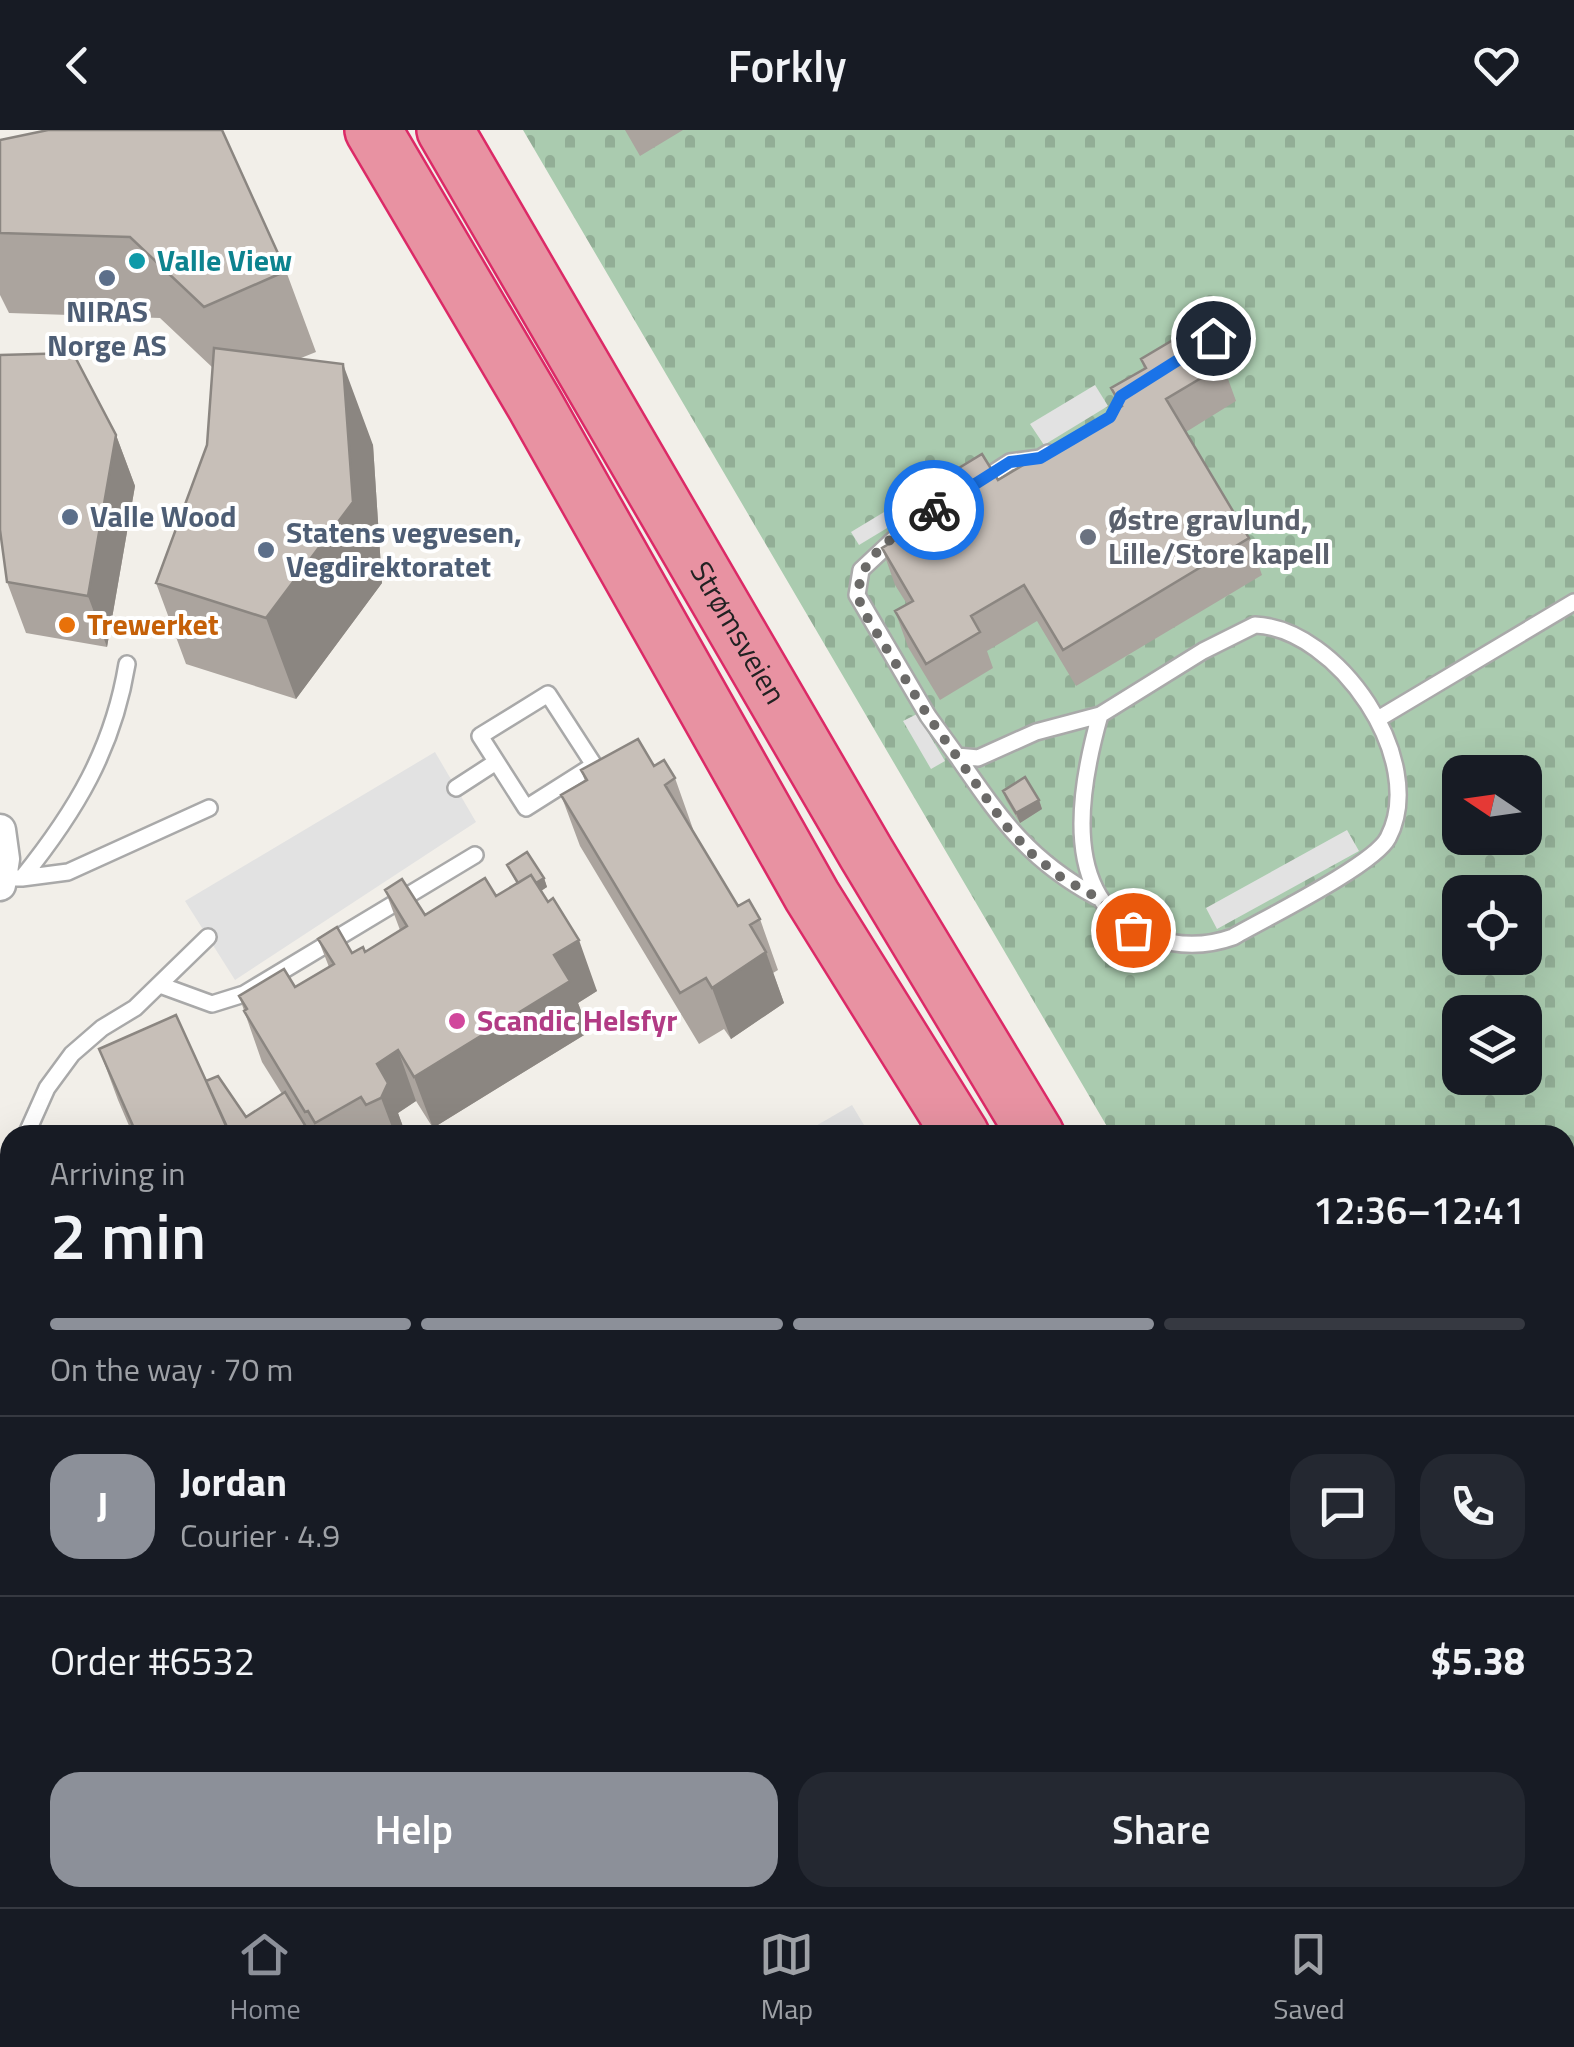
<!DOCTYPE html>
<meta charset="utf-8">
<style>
body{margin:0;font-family:"Titillium Web",sans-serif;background:#242831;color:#f1f3f6;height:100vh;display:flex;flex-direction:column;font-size:38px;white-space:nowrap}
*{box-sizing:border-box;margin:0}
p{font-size:32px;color:#9ea1a6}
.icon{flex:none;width:55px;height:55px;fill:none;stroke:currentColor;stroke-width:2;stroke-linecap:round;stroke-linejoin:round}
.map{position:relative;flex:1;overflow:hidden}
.drawer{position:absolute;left:0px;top:995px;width:1575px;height:782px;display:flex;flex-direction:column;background:#171b24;border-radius:30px 30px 0 0;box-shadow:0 10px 40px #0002}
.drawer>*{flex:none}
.needle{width:65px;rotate:283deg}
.buttons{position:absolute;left:1442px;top:625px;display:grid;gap:20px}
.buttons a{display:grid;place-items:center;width:100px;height:100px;border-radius:20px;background:#171b24;box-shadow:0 10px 40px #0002;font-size:50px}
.pin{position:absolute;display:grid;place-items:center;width:85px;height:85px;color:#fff;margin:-42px;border:5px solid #fff;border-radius:50%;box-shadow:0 2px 10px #0007}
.courier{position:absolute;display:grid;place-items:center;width:100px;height:100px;margin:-50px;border:8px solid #1a73e8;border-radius:50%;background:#fff;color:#222;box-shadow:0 2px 12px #0007}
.headline em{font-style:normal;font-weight:600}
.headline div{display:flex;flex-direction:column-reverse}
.headline{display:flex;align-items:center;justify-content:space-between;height:170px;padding:0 50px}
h1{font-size:65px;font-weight:600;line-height:75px}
.bar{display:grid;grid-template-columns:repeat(4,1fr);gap:15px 10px;align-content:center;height:120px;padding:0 50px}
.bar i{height:12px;border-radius:8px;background:#363941}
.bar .selected{background:#8c9099}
.bar p{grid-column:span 4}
.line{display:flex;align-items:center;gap:25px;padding:0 50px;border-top:2px solid #363941}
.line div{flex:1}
.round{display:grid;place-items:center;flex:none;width:105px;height:105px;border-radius:30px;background:#242831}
.cta{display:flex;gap:20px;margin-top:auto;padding:20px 50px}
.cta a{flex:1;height:115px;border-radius:30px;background:#8c9099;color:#fff;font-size:40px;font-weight:600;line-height:115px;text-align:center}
.cta a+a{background:#242831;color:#f1f3f6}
header{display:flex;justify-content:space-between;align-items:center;height:130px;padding:0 50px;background:#171b24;font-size:45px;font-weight:600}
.tab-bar{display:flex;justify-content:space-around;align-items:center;height:140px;border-top:2px solid #363941;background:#171b24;font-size:28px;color:#9ea1a6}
.tab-bar a{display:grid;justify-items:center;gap:5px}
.tab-bar .selected{color:#8c9099}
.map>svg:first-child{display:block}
</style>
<header><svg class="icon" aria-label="back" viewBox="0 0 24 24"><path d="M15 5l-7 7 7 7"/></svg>Forkly<svg class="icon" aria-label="heart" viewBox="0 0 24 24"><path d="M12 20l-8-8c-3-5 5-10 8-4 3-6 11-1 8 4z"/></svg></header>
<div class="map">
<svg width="1574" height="1777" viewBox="0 0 1574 1777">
<defs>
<pattern id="cemetery-stones" width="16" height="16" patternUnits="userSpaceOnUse" patternTransform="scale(2.5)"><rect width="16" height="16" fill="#aacbaf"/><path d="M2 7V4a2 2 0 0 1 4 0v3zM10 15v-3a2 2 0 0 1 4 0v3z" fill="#92ae96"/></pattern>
</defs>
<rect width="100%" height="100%" fill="#f2efe9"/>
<path fill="url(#cemetery-stones)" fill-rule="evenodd" d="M 523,0 L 1574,0 L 1574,1777 L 1567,1777 L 1561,1768 L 1565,1768 L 1565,1005 L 1112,1005 ZM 1460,642 L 1525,642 L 1525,708 L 1460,708 ZM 1460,762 L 1525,762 L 1525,828 L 1460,828 ZM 1460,882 L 1525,882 L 1525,948 L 1460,948 Z"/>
<path fill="#e2e2e2" d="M 1095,255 L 1108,276 L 1044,315 L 1030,294 Z
M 972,329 L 980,342 L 859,415 L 851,402 Z
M 917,584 L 945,631 L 931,639 L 903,591 Z
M 435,622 L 476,692 L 235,850 L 185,771 Z
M 1347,700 L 1359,721 L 1217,799 L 1206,778 Z
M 852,975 L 870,1005 L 800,1005 Z
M 197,1768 L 311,1768 L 306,1777 L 199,1777 Z"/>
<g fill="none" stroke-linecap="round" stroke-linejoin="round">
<g stroke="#a9a9a9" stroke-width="20">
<path id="lane" d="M 979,352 L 1010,332 L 1040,328 L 1048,323
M 908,396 L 861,440 L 857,465 L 928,586 L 957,626 L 978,628 L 1036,602 L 1100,585
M 1255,495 C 1337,498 1429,630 1388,708 C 1374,735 1264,789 1233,807 C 1205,817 1179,817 1151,807 C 1058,774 1079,659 1100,585 L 1203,521 Z
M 548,564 L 594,635 L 526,678 L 480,606 Z
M 1378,589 L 1574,472
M 957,626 C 1000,688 1028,730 1097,767
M 456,658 L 496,632
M 0,748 L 22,748 C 76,681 113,619 127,534
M 22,748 L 68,742 L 209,678
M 160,855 L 212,874 L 244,864 L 475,725
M 26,1005 L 47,958 L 72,924 L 102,898 L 135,878 L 208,807
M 0,1038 L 10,1029
M 0,1419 L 10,1418
M 0,1608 L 10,1608
M 0,1693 L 10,1754
M 12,1768 L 14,1777
M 233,1768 L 235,1777
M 488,1768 L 495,1777"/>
</g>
<g stroke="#a9a9a9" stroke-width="35">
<path id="street" d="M 0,700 L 4,729 L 0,755
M 0,1119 L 10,1154
M 156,1768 L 157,1777
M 809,1768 L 822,1777"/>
</g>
<g stroke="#dc2a67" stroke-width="60">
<g id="highway">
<path d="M 373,0 L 535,275 L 812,766 L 961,1005"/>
<path id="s1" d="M 445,0 L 866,723 L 1036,1005"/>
<path d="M 1401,1768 L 1405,1777"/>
<path d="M 1459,1768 L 1463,1777"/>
<path d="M 1506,1768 L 1511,1777"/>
</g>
</g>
<use href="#lane" stroke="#fff" stroke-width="15"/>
<use href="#street" stroke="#fff" stroke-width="30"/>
<use href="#highway" stroke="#e892a2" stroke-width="55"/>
</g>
<path fill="#aba49e" d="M 625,0 L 683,0 L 640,26 Z
M 0,10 L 286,141 L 316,222 L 301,228 L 373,315 L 382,453 L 296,569 L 186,534 L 156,453 L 207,315 L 213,238 L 160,188 L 9,183 L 0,165 Z
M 1183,216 L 1223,235 L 1236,271 L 1186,302 L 1249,408 L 1262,445 L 1076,556 L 1037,491 L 987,521 L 993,538 L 940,570 L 908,517 L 895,481 L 907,474 L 895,455 L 882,418 L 896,410 L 889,391 L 957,350 L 954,341 L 998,350 L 1118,278 L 1111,258 L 1144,239 L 1141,229 Z
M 116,305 L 135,356 L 107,517 L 26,503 L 7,452 Z
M 654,636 L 675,648 L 693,699 L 692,700 L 738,776 L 760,789 L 778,840 L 773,843 L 784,873 L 731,909 L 724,899 L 699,914 L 580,716 L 561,665 L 585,651 L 581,640 Z
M 1003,661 L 1039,670 L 1042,679 L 1020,693 L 1006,670 Z
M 507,735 L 544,748 L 547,757 L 541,761 L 597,861 L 578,873 L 589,902 L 433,998 L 416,971 L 398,983 L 406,1005 L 133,1005 L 118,970 L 99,919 L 206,951 L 246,987 L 282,964 L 262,932 L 239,866 L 295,857 L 329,837 L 318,809 L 352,823 L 365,822 L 400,800 L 385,760 L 425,785 L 496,766 L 517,754 Z
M 0,1471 L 10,1510 L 10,1569 L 0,1567 Z
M 300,1768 L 458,1768 L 465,1777 L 303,1777 Z
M 549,1768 L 736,1768 L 748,1777 L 556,1777 Z
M 962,1768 L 1153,1768 L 1157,1777 L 966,1777 Z"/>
<path fill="#8b8681" d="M 343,234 L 373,315 L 382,453 L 296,569 L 266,488 Z
M 116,305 L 135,356 L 107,517 L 88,466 Z
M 1039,670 L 1042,679 L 1020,693 L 1016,683 Z
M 544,748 L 547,757 L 527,770 L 523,761 Z
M 579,810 L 597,861 L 578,873 L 589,902 L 433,998 L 414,947 L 554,825 Z
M 766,822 L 784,873 L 731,909 L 712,858 Z
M 398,920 L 416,971 L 398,983 L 406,1005 L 395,1005 L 381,968 L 377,934 Z
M 0,1471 L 10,1510 L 10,1527 L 0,1499 Z
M 306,1768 L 320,1768 L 323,1777 L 309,1777 Z"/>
<path fill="#c7bfb8" stroke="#8b8681" stroke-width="2.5" d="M 48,0 L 222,0 L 286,141 L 204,177 L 130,107 L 0,103 L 0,10 Z
M 1204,203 L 1223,235 L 1166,269 L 1249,408 L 1063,520 L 1024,455 L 971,486 L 980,502 L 926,534 L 895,481 L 913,471 L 882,418 L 899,408 L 889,391 L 959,350 L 954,341 L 982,324 L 998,350 L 1122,276 L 1111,258 L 1146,238 L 1141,229 L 1178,207 L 1183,216 Z
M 214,218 L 343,234 L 353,372 L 266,488 L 156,453 L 207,315 Z
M 73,223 L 116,305 L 88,466 L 7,452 L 0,400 L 0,225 Z
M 638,609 L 654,636 L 664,630 L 675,648 L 665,655 L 738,776 L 749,770 L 760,789 L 750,795 L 766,822 L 712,858 L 706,848 L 680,863 L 561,665 L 587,650 L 581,640 Z
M 1025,647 L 1039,670 L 1016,683 L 1003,661 Z
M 527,722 L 544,748 L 536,753 L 531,745 L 518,753 L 507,735 Z
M 531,745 L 548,772 L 553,768 L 579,810 L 554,825 L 570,851 L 414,947 L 398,920 L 377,934 L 388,953 L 381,968 L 366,975 L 361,967 L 315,993 L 308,981 L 305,982 L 244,881 L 247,879 L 239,866 L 284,839 L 295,857 L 334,834 L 318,809 L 337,797 L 352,823 L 363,817 L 365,822 L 407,796 L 385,760 L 402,749 L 425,785 L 485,748 L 496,766 Z
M 176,885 L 227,997 L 229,1005 L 137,1005 L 99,919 Z
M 218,946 L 246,987 L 285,962 L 311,1005 L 230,1005 L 206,951 Z
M 336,1768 L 458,1768 L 465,1777 L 343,1777 Z
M 571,1768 L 736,1768 L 748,1777 L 579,1777 Z
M 1008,1768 L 1042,1768 L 1026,1777 L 1014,1777 Z"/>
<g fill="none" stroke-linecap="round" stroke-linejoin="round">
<path stroke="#6b6a68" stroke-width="10" stroke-dasharray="0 18" d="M 934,380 C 900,401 845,433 862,479 L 928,586 L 1006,696 L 1033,725 L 1062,748 L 1096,767 L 1133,800"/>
<path stroke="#1a73e8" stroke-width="12" d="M 934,380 L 1010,332 L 1040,328 L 1110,287 L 1121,266 L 1213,208"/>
</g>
<circle fill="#0f9aa8" stroke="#fff" stroke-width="4" cx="137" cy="131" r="10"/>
<g fill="#5c6f8a" stroke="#fff" stroke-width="4">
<circle cx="107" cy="148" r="10"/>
<circle cx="70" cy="387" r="10"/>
<circle cx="266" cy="420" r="10"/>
</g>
<circle fill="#6b7280" stroke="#fff" stroke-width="4" cx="1088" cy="407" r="10"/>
<circle fill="#e8710a" stroke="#fff" stroke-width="4" cx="67" cy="495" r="10"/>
<circle fill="#d1479c" stroke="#fff" stroke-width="4" cx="457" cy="891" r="10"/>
<g text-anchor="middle" stroke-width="8" stroke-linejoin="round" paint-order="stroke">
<g font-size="30" font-weight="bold" fill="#0d838f" stroke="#fff" text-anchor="start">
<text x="157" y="141">Valle View</text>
</g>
<g font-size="30" font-weight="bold" fill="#4e5e75" stroke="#fff" text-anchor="start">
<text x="107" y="192" text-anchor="middle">NIRAS<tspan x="107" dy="34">Norge AS</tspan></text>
<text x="90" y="397">Valle Wood</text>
<text x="286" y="413">Statens vegvesen,<tspan x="286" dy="34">Vegdirektoratet</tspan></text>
</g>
<g font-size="30" font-weight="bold" fill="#5b616d" stroke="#fff" text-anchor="start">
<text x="1108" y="400">Østre gravlund,<tspan x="1108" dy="34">Lille/Store kapell</tspan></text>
</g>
<g font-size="30" font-weight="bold" fill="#c56008" stroke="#fff" text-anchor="start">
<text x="87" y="505">Trewerket</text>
</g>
<g font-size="30" fill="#222" stroke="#fff">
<text dy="10" stroke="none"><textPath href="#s1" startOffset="582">Strømsveien</textPath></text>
</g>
<g font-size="30" font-weight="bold" fill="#b23c85" stroke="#fff" text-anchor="start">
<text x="477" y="901">Scandic Helsfyr</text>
</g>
</g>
</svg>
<div class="buttons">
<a><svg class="needle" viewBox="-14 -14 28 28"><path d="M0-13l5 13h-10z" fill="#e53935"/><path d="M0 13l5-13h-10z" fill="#9ea1a6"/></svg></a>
<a><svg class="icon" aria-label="locate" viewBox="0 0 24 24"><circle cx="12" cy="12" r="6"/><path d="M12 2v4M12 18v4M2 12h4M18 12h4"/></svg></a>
<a><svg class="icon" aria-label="layers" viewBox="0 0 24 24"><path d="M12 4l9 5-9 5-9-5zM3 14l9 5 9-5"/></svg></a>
</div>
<div class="pin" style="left:1133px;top:800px;background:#ea580c"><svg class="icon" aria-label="bag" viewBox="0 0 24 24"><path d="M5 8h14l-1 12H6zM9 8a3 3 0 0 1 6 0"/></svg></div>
<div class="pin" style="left:1213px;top:208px;background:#1f2937"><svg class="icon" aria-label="home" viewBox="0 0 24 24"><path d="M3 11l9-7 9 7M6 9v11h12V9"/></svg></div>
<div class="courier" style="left:934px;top:380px"><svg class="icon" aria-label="bike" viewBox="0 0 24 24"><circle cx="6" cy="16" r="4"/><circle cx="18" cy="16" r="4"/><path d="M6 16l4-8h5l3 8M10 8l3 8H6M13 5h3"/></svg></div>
<section class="drawer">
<div class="headline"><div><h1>2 min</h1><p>Arriving in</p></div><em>12:36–12:41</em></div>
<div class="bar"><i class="selected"></i><i class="selected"></i><i class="selected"></i><i></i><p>On the way · 70 m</p></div>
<div class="line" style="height:180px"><b class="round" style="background:#8c9099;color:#fff">J</b><div><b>Jordan</b><p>Courier · 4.9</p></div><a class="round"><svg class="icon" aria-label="chat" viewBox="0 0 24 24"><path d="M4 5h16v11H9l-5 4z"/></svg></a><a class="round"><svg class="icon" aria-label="phone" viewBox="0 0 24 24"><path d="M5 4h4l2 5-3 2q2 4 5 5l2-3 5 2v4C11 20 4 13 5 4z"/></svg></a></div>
<div class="line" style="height:130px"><div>Order #6532</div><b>$5.38</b></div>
<div class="cta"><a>Help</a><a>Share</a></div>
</section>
</div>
<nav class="tab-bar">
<a class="selected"><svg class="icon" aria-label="home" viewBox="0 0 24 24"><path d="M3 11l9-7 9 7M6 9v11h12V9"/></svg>Home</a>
<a><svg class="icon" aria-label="map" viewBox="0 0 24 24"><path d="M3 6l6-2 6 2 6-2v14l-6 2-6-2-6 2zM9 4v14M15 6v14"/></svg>Map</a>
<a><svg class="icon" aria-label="saved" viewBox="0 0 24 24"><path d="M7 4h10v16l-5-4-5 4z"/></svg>Saved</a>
</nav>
